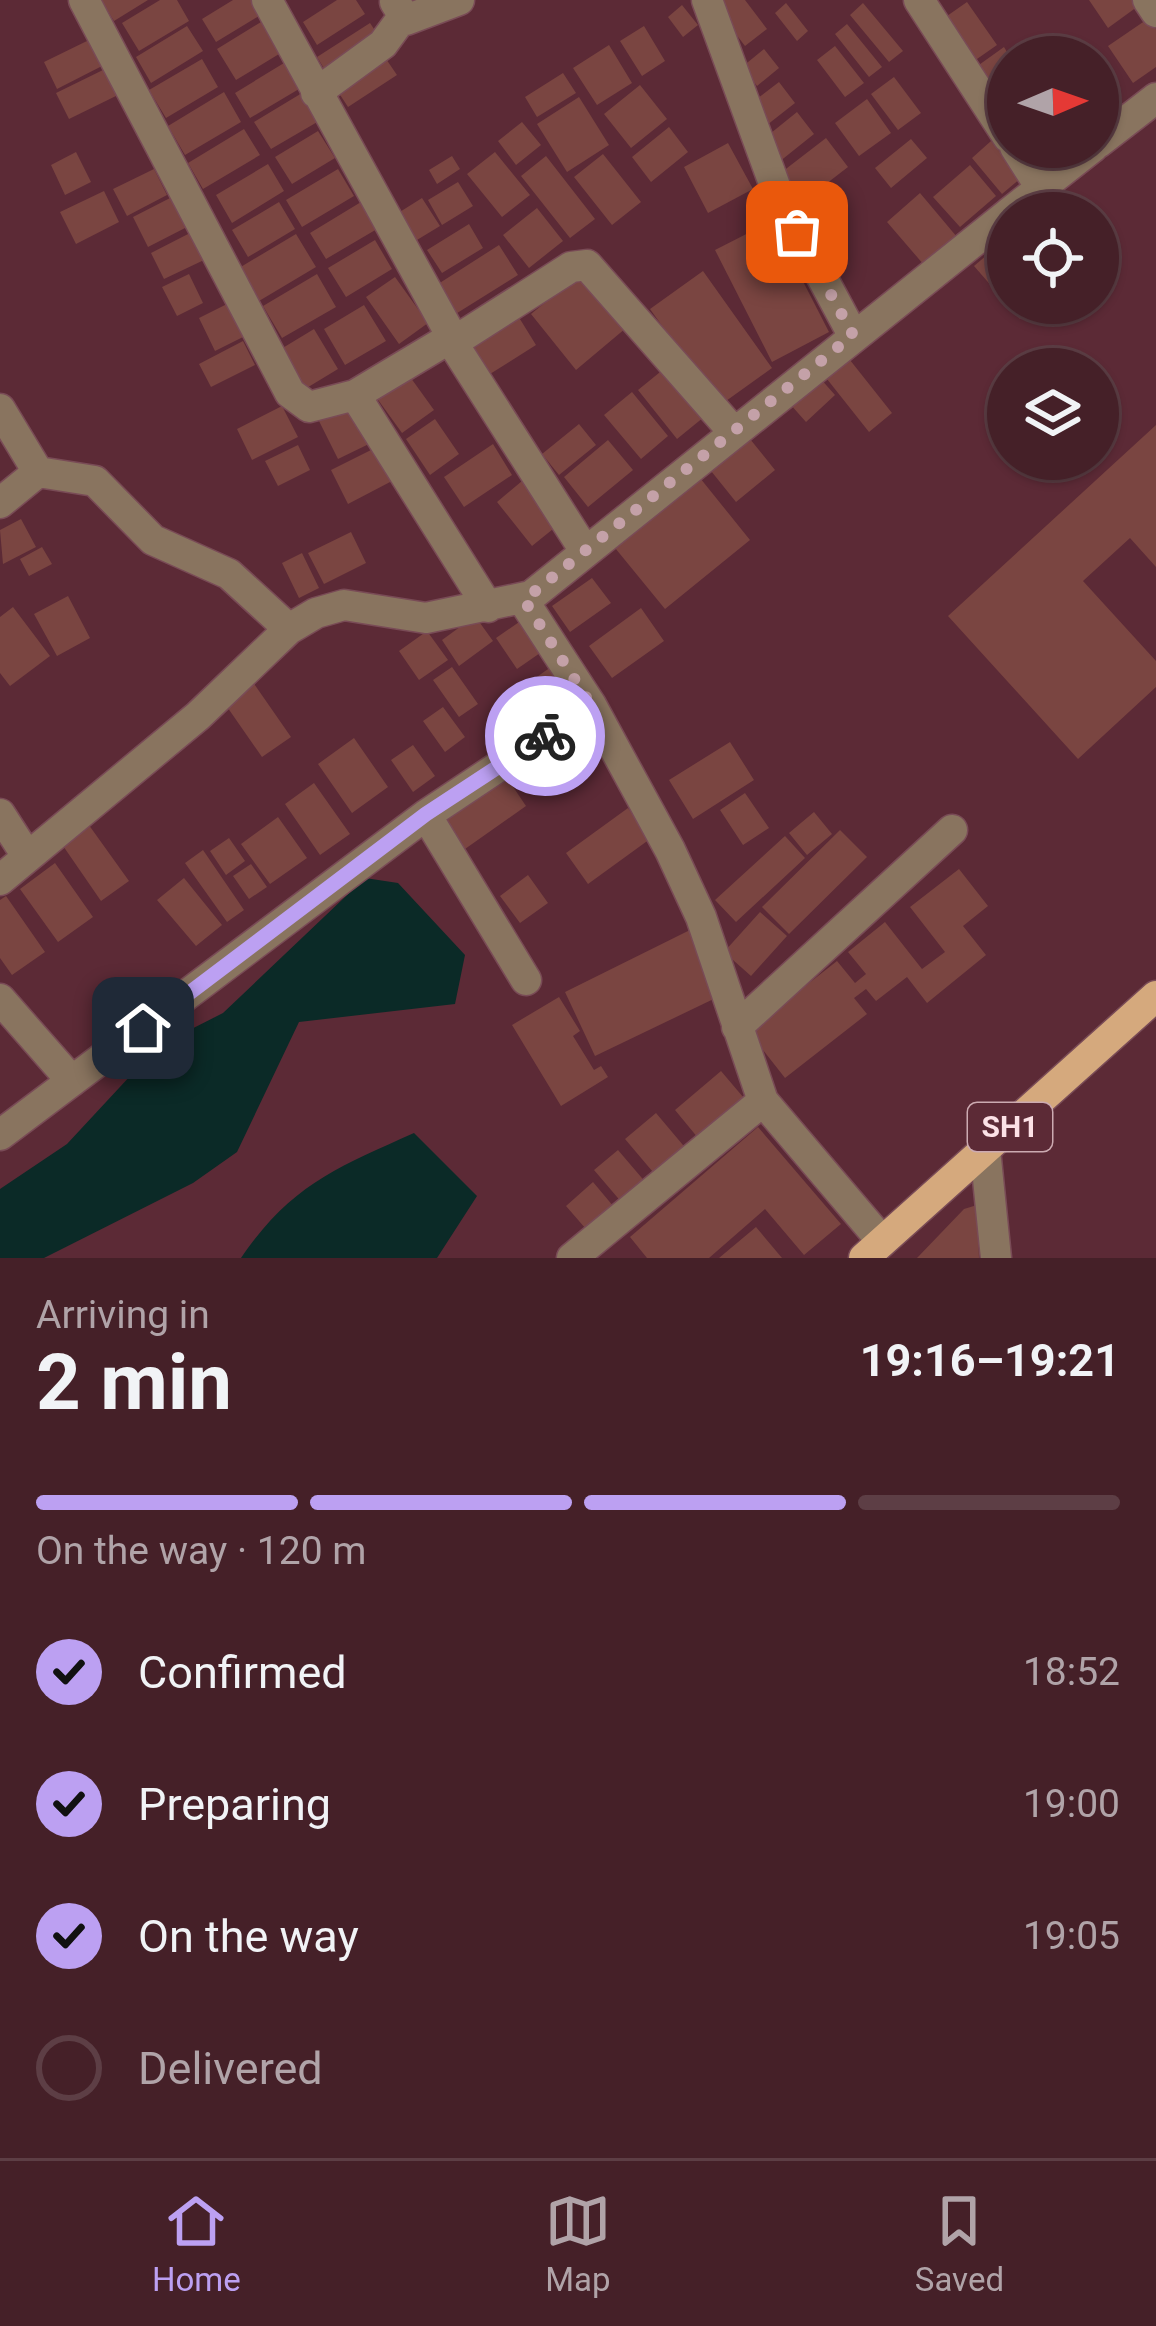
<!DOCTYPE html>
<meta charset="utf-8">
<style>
body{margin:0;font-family:Roboto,sans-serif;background:#4c2830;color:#f1f3f6;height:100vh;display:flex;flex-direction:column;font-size:45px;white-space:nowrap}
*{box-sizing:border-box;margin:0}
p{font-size:39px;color:#b0a3a8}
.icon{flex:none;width:66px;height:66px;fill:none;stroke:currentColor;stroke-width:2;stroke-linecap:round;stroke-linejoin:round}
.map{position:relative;height:1258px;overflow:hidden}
.side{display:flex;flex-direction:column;background:#452028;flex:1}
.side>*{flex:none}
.needle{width:78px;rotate:88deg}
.tools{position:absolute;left:987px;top:36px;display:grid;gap:24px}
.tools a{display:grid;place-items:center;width:132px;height:132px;border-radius:50%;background:#452028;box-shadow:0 3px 9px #0004,0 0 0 3px #5d3e45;font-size:60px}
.pin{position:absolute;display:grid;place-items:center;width:102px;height:102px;color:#fff;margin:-51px;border-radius:24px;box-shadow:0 6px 18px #0006}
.courier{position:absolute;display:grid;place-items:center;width:120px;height:120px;margin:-60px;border:9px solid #bca0f2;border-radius:50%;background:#fff;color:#222;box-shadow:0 3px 15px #0007}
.headline em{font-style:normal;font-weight:700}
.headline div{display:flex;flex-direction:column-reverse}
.headline{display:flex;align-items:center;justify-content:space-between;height:204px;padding:0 36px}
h1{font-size:78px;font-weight:700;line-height:90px}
.bar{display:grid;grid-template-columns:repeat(4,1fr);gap:18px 12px;align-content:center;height:144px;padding:0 36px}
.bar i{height:15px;border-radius:9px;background:#5d3e45}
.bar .selected{background:#bca0f2}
.bar p{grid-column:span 4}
ol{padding:0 36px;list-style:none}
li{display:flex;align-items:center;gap:36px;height:132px}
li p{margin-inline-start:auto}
li .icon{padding:12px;border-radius:50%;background:#bca0f2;color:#111;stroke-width:4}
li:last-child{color:#b0a3a8}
li i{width:66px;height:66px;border:6px solid #5d3e45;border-radius:50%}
.tab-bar{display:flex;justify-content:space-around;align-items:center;height:168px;border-top:3px solid #5d3e45;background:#452028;font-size:33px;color:#b0a3a8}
.tab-bar a{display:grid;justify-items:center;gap:6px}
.tab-bar .selected{color:#bca0f2}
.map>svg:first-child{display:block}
</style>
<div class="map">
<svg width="1156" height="1258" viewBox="0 0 1156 1258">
<rect width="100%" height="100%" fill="#5c2a36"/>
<path fill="#0b2a27" d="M 365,878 L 398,883 L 465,955 L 455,1004 L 299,1022 L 237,1152 L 193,1183 L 44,1258 L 0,1258 L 0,1189 L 67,1144 L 158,1046 L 223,1013 Z
M 414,1133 L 477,1196 L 437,1258 L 241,1258 C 291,1185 336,1168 414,1133 Z"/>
<path fill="#7a4541" d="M 101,0 L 148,0 L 114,21 Z
M 160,0 L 177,0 L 189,21 L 139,51 L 122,23 Z
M 233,0 L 256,0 L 264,13 L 216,42 L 202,19 Z
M 337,0 L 356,0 L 365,14 L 317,45 L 303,22 Z
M 715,0 L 745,0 L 767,29 L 745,46 L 712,3 Z
M 1089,0 L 1138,0 L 1141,4 L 1108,28 Z
M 967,2 L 997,45 L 967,66 L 937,23 Z
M 786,3 L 808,31 L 797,41 L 775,13 Z
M 863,3 L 903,51 L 889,62 L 850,15 Z
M 682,5 L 698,25 L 683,37 L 668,17 Z
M 1149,18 L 1156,29 L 1156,67 L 1133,83 L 1108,46 Z
M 266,19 L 284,51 L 236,80 L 217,49 Z
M 370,23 L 382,41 L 328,75 L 317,57 Z
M 847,24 L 882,67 L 869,77 L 835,34 Z
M 187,26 L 203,51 L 151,83 L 136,57 Z
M 644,26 L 665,61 L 642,76 L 620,41 Z
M 89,40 L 102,66 L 57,89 L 44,62 Z
M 609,45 L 632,83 L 597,105 L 573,68 Z
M 835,46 L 864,83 L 845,97 L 817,60 Z
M 1004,47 L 1010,57 L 1008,79 L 985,95 L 969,72 Z
M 764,49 L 779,68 L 757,86 L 742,67 Z
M 382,53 L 397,75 L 348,107 L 333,84 Z
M 202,59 L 218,87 L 166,118 L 149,90 Z
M 284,63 L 299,89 L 250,118 L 235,93 Z
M 105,69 L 118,95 L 69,119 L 56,93 Z
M 563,73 L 576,93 L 537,117 L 525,97 Z
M 894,77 L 921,113 L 898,130 L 871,94 Z
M 779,82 L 795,103 L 767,125 L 750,104 Z
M 640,85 L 667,119 L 631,148 L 604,114 Z
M 224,92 L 241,122 L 185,155 L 168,126 Z
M 302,93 L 319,121 L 271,149 L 254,122 Z
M 579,97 L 609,145 L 567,172 L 537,124 Z
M 867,99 L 891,133 L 859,156 L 835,123 Z
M 797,112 L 814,134 L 779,162 L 761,141 Z
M 522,122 L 541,145 L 516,165 L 498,141 Z
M 669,127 L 688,152 L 651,182 L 632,157 Z
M 244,129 L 260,155 L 203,189 L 188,163 Z
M 318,131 L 335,158 L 292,184 L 275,157 Z
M 826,138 L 848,167 L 800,204 L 778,175 Z
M 911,139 L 927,158 L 891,188 L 875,168 Z
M 991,141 L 1022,177 L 1002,194 L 972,158 Z
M 728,143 L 753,189 L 708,213 L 684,167 Z
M 76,152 L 91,182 L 65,195 L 51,165 Z
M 495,152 L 530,195 L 502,217 L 467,174 Z
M 603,154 L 641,202 L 612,225 L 574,177 Z
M 452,156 L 460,169 L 437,184 L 429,170 Z
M 546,156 L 595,219 L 570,238 L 521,176 Z
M 268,164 L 284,191 L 232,223 L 216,195 Z
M 970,165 L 996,196 L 960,227 L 933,197 Z
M 154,169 L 167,195 L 127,216 L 113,189 Z
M 338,169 L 354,196 L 302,227 L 286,200 Z
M 458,182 L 473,206 L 442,225 L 428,200 Z
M 104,191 L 119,222 L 76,244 L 60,212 Z
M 920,193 L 957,237 L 924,265 L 887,222 Z
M 172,197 L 187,227 L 148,247 L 133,217 Z
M 422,198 L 440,226 L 412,243 L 395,215 Z
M 279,202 L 295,229 L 248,257 L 232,230 Z
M 361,202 L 377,229 L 326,259 L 310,233 Z
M 537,208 L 563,241 L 529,268 L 503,235 Z
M 772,221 L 829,332 L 772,362 L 715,250 Z
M 469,224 L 483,248 L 442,273 L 427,250 Z
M 190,233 L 204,260 L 164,279 L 151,253 Z
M 296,234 L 316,267 L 259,301 L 239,268 Z
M 1008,237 L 1008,303 L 1039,303 L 1020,319 L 974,266 Z
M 375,240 L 392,269 L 346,297 L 328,268 Z
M 499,245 L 518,275 L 454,315 L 435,286 Z
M 703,271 L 772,368 L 719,406 L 650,309 Z
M 581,273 L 626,328 L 576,370 L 531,314 Z
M 189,274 L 203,303 L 177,316 L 162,287 Z
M 317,274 L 336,307 L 282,338 L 263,306 Z
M 395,277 L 428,323 L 399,344 L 366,297 Z
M 229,303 L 245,336 L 215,351 L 199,318 Z
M 364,305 L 386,341 L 345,365 L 324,329 Z
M 515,311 L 536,345 L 490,374 L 469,339 Z
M 314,329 L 338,369 L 305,389 L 281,349 Z
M 243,341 L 255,365 L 211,387 L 199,364 Z
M 846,355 L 892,413 L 869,432 L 823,374 Z
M 665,368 L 704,417 L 677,439 L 638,390 Z
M 408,374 L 434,410 L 402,433 L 376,397 Z
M 819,377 L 835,395 L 806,422 L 790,404 Z
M 632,392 L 668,436 L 641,459 L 604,415 Z
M 348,399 L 371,443 L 338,459 L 316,415 Z
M 282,406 L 298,437 L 252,460 L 237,429 Z
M 435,419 L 459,454 L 430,475 L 406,439 Z
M 579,424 L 596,445 L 559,475 L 542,454 Z
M 1156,425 L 1156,567 L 1130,538 L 1083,581 L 1156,661 L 1156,687 L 1078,759 L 948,616 Z
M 746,434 L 775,470 L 736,502 L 707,466 Z
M 608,440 L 633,470 L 588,507 L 564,477 Z
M 493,444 L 512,475 L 464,507 L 444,477 Z
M 298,445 L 310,470 L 278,486 L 265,461 Z
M 375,448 L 392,481 L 348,504 L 331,470 Z
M 696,473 L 750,540 L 665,609 L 611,543 Z
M 522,481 L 558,525 L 532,546 L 497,502 Z
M 21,519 L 36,547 L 3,564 L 0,530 Z
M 351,532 L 366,563 L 324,584 L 308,553 Z
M 42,547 L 52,564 L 29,576 L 20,559 Z
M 302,553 L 319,588 L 299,598 L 282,563 Z
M 592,578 L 611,603 L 570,632 L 552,606 Z
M 68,596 L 90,638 L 57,656 L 34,614 Z
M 13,607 L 50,656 L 10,686 L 0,673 L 0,617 Z
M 641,608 L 664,641 L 612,678 L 589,646 Z
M 475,616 L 493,641 L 459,666 L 442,640 Z
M 522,620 L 543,651 L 517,669 L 496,638 Z
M 427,631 L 448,660 L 419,680 L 399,651 Z
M 452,667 L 478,704 L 459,717 L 433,680 Z
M 551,667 L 567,688 L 527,717 L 511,695 Z
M 252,681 L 291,737 L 262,757 L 223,701 Z
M 443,707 L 465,737 L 445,752 L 423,721 Z
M 580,716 L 601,746 L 540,789 L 519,760 Z
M 354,738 L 388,787 L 352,813 L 318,764 Z
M 730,742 L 754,780 L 693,819 L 669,780 Z
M 413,745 L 435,776 L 413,792 L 391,760 Z
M 501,769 L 526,806 L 465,849 L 440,813 Z
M 314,783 L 350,834 L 320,855 L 285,804 Z
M 745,793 L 769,828 L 743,845 L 720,810 Z
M 628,808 L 650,839 L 588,884 L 566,853 Z
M 814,812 L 832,834 L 807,855 L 789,833 Z
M 278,817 L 307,858 L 270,884 L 241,844 Z
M 86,821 L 129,881 L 101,901 L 59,840 Z
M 840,830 L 867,857 L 789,934 L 762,907 Z
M 785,836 L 805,858 L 736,922 L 715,900 Z
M 229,838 L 245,861 L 226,875 L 210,851 Z
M 203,850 L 244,910 L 227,922 L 185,863 Z
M 55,863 L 93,917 L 58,942 L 20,889 Z
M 251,864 L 267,887 L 249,899 L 233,876 Z
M 959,869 L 988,906 L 963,926 L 986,955 L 927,1003 L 907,977 L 876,1001 L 866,989 L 854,998 L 867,1014 L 785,1078 L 748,1031 L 837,961 L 855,983 L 866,974 L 848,952 L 885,922 L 922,969 L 945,952 L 910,907 Z
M 528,875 L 548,903 L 520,923 L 500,896 Z
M 184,878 L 222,925 L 196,946 L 157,900 Z
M 6,896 L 45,952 L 12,975 L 0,958 L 0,900 Z
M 760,912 L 787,936 L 751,976 L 724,952 Z
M 692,929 L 724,994 L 595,1056 L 565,992 Z
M 559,997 L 580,1031 L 573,1036 L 594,1070 L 601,1066 L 608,1077 L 561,1106 L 512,1025 Z
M 721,1071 L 749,1104 L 703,1144 L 675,1110 Z
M 656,1113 L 688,1151 L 658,1178 L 625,1139 Z
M 758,1127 L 841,1224 L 804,1255 L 765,1209 L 709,1258 L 647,1258 L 630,1237 Z
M 618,1150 L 647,1184 L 623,1204 L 594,1170 Z
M 593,1182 L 619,1213 L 592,1236 L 566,1206 Z
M 977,1205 L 979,1258 L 917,1258 L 964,1209 Z
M 756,1227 L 782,1258 L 719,1258 Z"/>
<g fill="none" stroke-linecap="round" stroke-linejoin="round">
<g stroke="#794b56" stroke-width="33">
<path id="minor" d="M 84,0 L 290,393 L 309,407 L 355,395 L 488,607
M 267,0 L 452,337 L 466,334 L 571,267 L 587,265 L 732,430
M 707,0 L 779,197 L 853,335
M 919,0 L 1008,137
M 1148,0 L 1156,12
M 395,2 L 406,20 L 459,0
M 316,93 L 383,44 L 402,18
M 1098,143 L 1156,98
M 1015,147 L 1041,188
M 1009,213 L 1093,147
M 450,339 L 585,551
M 355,395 L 452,337
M 0,409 L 38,472 L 95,481 L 153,540 L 229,574 L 289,629
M 0,503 L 38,472
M 523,600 L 591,705 L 670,850 L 701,917 L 763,1101 L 882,1241
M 0,814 L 27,856
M 426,815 L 526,980
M 0,880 L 198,716 L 289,629 L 316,613 L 344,605 L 426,618 L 531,596 L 1008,214
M 0,999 L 72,1081
M 737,1027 L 952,830
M 0,1135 L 426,815 L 591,705
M 985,1149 L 996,1258
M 572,1258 L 763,1101"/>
</g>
<g stroke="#794b56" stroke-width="33">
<path id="major" d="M 864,1258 L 1156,996"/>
</g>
<use href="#minor" stroke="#89745f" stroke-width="30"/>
<use href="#major" stroke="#d5a97d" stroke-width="30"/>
</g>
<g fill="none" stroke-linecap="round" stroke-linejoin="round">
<path stroke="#c4a1a8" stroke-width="12" stroke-dasharray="0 21.6" d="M 545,736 L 591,705 L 524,600 L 853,335 L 797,232"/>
<path stroke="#bca0f2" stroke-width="15" d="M 143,1028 L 426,814 L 545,736"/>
</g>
<g text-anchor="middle" stroke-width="9" stroke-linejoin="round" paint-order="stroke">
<rect fill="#5c2a36" stroke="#ccaab1" stroke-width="3" x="968" y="1103" width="84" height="48" rx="9"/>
<g font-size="30" font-weight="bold" fill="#fce1e6">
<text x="1010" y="1137">SH1</text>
</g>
</g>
</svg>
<div class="tools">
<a><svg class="needle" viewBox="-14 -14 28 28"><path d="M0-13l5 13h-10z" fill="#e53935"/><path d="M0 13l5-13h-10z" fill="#b0a3a8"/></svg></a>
<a><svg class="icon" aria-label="locate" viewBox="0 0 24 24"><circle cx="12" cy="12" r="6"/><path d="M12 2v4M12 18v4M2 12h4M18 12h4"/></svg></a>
<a><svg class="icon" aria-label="layers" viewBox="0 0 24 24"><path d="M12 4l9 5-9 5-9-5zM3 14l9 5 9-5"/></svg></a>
</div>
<div class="pin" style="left:797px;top:232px;background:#ea580c"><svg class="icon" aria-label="bag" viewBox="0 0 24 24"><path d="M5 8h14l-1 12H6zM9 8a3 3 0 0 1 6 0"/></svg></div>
<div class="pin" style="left:143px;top:1028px;background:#1f2937"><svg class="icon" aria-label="home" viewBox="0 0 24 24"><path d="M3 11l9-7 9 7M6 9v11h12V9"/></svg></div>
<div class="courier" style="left:545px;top:736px"><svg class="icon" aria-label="bike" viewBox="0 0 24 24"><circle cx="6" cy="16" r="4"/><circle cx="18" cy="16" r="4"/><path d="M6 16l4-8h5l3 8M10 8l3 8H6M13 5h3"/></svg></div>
</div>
<section class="side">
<div class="headline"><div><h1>2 min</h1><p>Arriving in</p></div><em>19:16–19:21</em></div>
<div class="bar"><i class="selected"></i><i class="selected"></i><i class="selected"></i><i></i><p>On the way · 120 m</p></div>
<ol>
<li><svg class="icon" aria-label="check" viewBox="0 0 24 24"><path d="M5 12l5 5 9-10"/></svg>Confirmed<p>18:52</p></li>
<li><svg class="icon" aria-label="check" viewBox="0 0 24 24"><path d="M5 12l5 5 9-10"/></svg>Preparing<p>19:00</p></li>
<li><svg class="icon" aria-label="check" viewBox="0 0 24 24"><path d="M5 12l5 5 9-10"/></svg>On the way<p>19:05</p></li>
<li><i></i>Delivered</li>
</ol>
</section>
<nav class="tab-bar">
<a class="selected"><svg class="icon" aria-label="home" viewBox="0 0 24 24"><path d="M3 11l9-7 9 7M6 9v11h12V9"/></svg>Home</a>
<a><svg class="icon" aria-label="map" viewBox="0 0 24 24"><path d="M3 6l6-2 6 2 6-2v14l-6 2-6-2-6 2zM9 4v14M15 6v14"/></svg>Map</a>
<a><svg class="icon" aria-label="saved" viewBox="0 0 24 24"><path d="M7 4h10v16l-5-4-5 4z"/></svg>Saved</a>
</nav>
